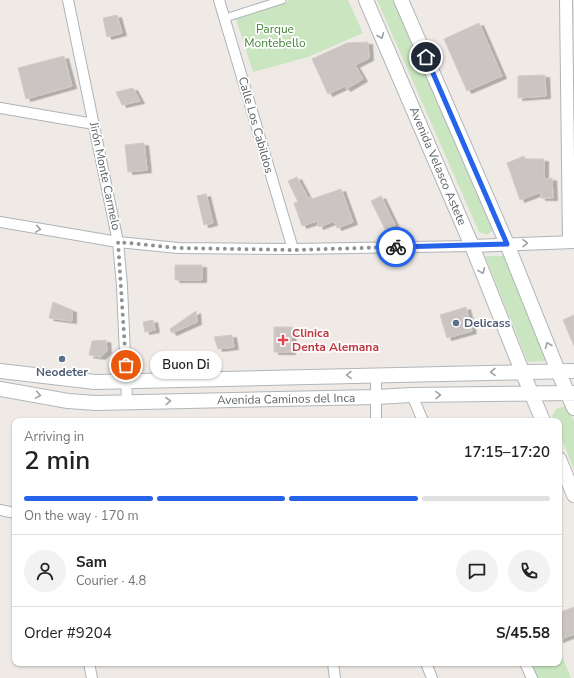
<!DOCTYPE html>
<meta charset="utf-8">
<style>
body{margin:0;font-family:"Nunito Sans",sans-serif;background:#f2f2f2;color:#222;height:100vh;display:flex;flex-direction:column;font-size:15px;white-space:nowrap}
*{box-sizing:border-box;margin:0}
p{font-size:13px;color:#767676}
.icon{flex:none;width:22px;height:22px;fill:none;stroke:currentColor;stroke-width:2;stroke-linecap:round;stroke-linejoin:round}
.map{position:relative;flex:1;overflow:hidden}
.side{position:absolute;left:12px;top:418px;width:550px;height:248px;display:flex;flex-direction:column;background:#fff;border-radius:8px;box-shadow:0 1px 3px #0004}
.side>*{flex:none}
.pin{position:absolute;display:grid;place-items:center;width:34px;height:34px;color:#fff;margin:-17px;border:2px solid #fff;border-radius:50%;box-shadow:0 1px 4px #0007}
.courier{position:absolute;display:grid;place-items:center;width:40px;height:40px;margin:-20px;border:3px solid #2563eb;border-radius:50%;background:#fff;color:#222;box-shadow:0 1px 5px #0007}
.bubble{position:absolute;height:28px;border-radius:14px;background:#fff;box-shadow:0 1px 3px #0004;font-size:13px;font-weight:600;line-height:28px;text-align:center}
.overview em{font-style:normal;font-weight:600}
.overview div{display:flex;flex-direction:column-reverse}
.overview{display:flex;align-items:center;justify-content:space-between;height:68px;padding:0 12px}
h1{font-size:26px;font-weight:600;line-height:30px}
.bar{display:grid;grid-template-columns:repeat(4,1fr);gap:6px 4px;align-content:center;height:48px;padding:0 12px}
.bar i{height:5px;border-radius:3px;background:#e0e0e0}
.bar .active{background:#2563eb}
.bar p{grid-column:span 4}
.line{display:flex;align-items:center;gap:10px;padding:0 12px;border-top:1px solid #e0e0e0}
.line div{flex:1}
.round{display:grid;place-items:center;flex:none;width:42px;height:42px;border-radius:21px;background:#f2f2f2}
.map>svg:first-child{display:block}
</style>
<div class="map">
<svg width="574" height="678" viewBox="0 0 574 678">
<defs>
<filter id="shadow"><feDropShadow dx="4.5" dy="2.5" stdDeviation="0" flood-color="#0004"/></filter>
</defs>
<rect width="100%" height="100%" fill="#efeae5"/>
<path fill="#c9e6c1" d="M 291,0 L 348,0 L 363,33 L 308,57 L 253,72 L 235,16 Z
M 377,0 L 395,0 L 494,229 L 487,235 L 479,232 Z
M 485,256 L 504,256 L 546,361 L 528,362 Z
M 565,406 L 570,411 L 574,421 L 574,469 L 559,433 L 559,421 L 554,421 L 552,416 L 556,409 Z
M 559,648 L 571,678 L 535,678 L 528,663 L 559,663 Z"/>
<path fill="#cac5c2" stroke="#d4cbc3" filter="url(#shadow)" d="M 117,15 L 122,33 L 107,37 L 103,18 Z
M 479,23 L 502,76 L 467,91 L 444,39 Z
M 368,42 L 369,58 L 355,65 L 363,79 L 346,89 L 345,86 L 328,94 L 312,59 L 347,43 Z
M 64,56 L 72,86 L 26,99 L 18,68 Z
M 545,75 L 546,96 L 518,98 L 518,76 Z
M 133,88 L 140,101 L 122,105 L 116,92 Z
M 144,143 L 147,170 L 128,172 L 125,145 Z
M 524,156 L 525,159 L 544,159 L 544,179 L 552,178 L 553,198 L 541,198 L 541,192 L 520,200 L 507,163 Z
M 297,177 L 308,198 L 312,197 L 312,199 L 341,189 L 353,222 L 337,228 L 334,221 L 319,227 L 317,221 L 302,226 L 294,203 L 298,202 L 288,181 Z
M 206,194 L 213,223 L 204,225 L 197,196 Z
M 381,196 L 395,225 L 385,229 L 371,201 Z
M 175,265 L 202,265 L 202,280 L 175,280 Z
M 53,302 L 72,310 L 72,321 L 49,318 Z
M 466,307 L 472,331 L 447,338 L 440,315 Z
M 196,311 L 197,322 L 172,333 L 170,329 Z
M 574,315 L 574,346 L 563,320 Z
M 153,320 L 155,330 L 145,332 L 143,322 Z
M 274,327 L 292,327 L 291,352 L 274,352 Z
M 232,335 L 234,347 L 218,349 L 214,337 Z
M 106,340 L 107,351 L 101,357 L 89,355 L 92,341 Z
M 574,607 L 574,634 L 559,640 L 559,613 Z"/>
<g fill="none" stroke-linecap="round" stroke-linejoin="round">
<g stroke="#b0b4b7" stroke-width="9">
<path id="pedestrian" d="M 225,18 L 282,0"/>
</g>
<g stroke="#b0b4b7" stroke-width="12">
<path id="minor" d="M 68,0 L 118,242 L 122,286 L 127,401
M 219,0 L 293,249
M 0,108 L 94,124
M 0,222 L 118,242 L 178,248 L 293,249 L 472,246
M 412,395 L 423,421
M 376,421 L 376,375
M 0,510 L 15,513
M 89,663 L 92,678
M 333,663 L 335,678
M 426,663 L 432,678
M 525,663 L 532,678"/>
</g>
<g stroke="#b0b4b7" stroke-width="14">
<path id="tertiary" d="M 566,0 L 569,242
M 472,246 L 574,242"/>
</g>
<g stroke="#b1b6b9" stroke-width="16">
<path id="secondary" d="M 366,0 L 472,246 L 522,371 L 543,421
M 401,0 L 507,244 L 558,371 L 574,408
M 0,371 L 95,382 L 574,371
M 0,389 L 68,401 L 96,403 L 376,397 L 412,395 L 574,393
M 559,459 L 574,495"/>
</g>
<use href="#pedestrian" stroke="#fff" stroke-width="7"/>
<use href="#minor" stroke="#fff" stroke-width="10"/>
<use href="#tertiary" stroke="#fff" stroke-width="12"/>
<use href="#secondary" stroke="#fff" stroke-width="14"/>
</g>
<defs><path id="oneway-chevron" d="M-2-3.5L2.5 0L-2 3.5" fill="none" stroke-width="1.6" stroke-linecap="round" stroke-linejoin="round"/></defs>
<g stroke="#9da1a3">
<use href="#oneway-chevron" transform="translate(381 36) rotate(67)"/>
<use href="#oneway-chevron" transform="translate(38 229) rotate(9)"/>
<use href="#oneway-chevron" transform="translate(525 243) rotate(-1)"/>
<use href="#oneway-chevron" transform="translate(482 271) rotate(68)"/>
<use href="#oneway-chevron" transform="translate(548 345) rotate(-112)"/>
<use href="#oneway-chevron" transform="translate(493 372) rotate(179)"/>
<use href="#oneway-chevron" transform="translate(349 375) rotate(179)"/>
<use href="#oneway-chevron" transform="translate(38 395) rotate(10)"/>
<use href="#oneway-chevron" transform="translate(438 395) rotate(-1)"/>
<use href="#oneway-chevron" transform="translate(168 401) rotate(-1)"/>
</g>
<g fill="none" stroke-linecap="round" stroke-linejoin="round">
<path stroke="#8f9292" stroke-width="4" stroke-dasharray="0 7.2" d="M 126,365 L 118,242 L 178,248 L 293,250 L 396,247"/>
<path stroke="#2563eb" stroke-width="5" d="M 396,247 L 507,244 L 426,57"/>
</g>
<g fill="#5c6f8a" stroke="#fff" stroke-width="1.5">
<circle cx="456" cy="323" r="4"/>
<circle cx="62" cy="359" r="4"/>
</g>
<path fill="#e0444e" stroke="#fff" stroke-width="1.5" d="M281 334h4v4h4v4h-4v4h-4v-4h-4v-4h4z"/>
<g text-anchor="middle" stroke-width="3.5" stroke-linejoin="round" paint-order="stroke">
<g font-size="12" fill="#428435" stroke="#fff">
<text x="275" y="33">Parque<tspan x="275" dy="14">Montebello</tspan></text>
</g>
<g font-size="12" fill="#5c6265" stroke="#fff">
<text transform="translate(256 125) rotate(74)" y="4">Calle Los Cabildos</text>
<text transform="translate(438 166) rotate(67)" y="4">Avenida Velasco Astete</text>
<text transform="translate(105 176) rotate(78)" y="4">Jirón Monte Carmelo</text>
<text transform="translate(286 399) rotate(-1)" y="4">Avenida Caminos del Inca</text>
</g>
<g font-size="12" font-weight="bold" fill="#4e5e75" stroke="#fff" text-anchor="start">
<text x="464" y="327">Delicass</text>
<text x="62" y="376" text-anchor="middle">Neodeter</text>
</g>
<g font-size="12" font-weight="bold" fill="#be3a42" stroke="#fff" text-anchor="start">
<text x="292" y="337">Clinica<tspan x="292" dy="14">Denta Alemana</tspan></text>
</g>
</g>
</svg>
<div class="pin" style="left:126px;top:365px;background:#ea580c"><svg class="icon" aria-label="bag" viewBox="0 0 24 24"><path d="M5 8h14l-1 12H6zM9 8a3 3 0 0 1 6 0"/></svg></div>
<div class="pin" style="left:426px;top:57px;background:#1f2937"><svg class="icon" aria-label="home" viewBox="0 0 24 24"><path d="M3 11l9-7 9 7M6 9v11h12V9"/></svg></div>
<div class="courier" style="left:396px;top:247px"><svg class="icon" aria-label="bike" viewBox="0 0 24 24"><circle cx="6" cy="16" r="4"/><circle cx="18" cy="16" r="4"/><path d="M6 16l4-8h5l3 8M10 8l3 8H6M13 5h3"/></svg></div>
<div class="bubble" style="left:150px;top:351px;width:72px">Buon Di</div>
<section class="side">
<div class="overview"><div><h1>2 min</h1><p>Arriving in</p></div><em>17:15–17:20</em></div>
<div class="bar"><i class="active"></i><i class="active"></i><i class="active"></i><i></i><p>On the way · 170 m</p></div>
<div class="line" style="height:72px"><a class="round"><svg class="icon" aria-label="person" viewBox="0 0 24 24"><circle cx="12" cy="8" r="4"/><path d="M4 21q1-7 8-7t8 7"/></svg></a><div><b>Sam</b><p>Courier · 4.8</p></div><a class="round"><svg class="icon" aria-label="chat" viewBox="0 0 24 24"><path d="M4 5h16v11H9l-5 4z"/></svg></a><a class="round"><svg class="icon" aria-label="phone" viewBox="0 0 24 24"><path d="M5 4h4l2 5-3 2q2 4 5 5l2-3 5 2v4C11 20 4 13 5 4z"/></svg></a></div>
<div class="line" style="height:52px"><div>Order #9204</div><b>S/45.58</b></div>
</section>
</div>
